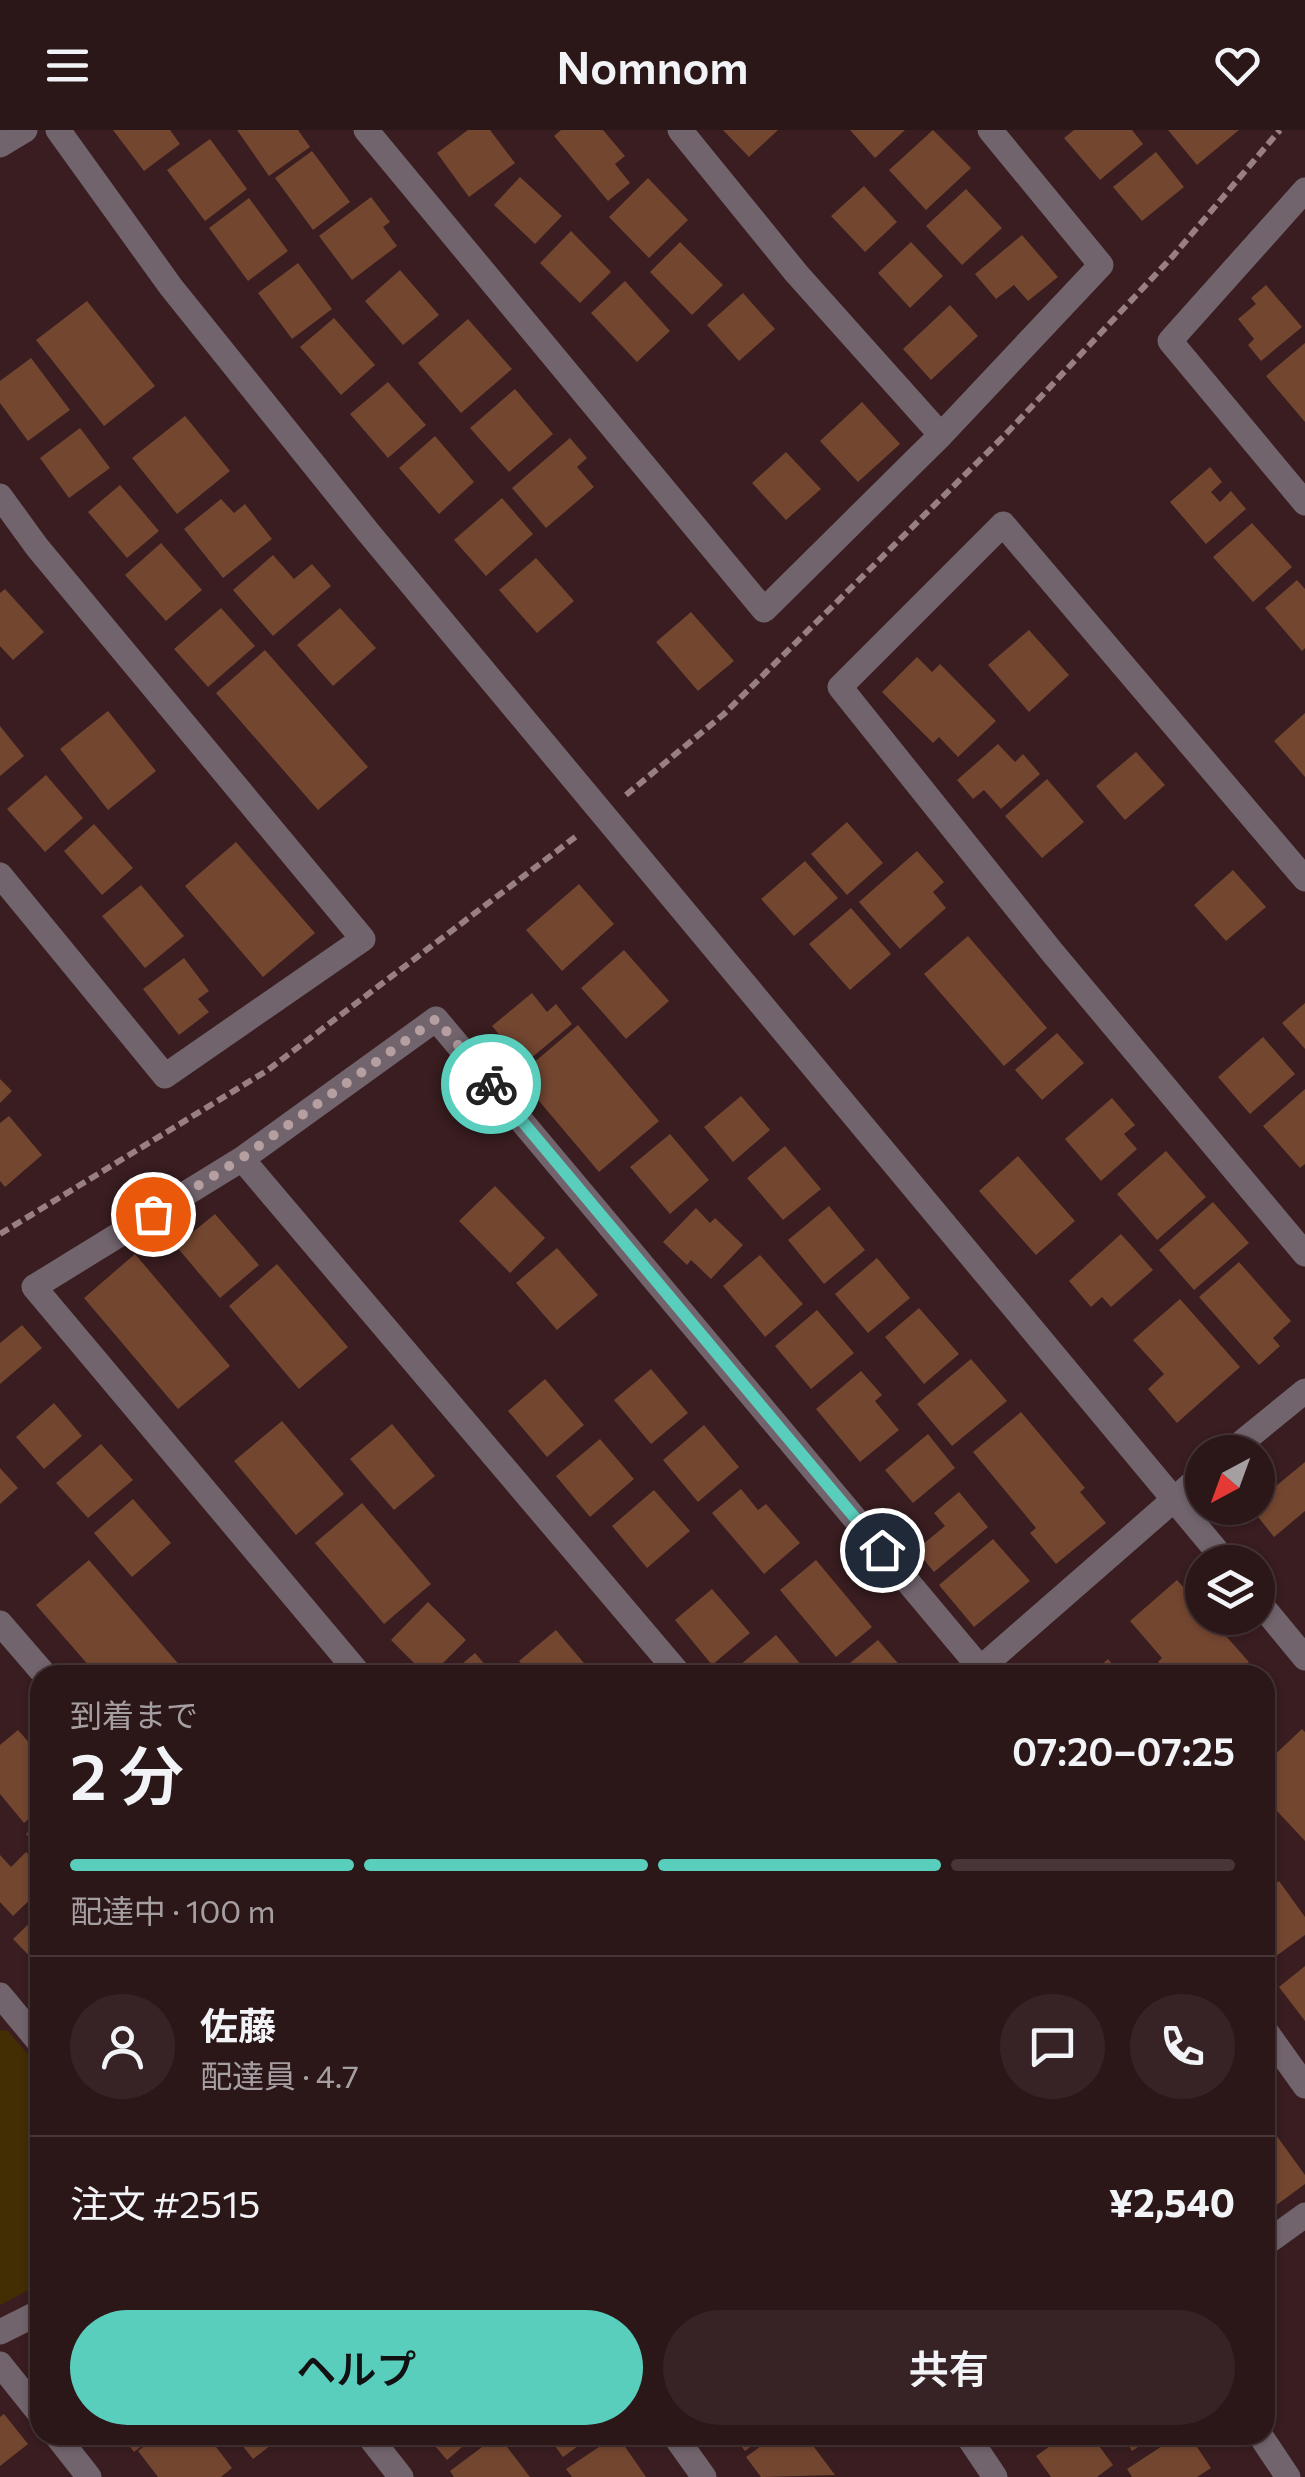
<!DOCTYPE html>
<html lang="ja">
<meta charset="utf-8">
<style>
body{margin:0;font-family:Commissioner,"Noto Sans JP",sans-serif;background:#372325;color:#f1f3f6;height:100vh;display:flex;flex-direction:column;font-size:38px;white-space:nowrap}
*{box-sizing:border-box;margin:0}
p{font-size:32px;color:#a69fa2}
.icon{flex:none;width:55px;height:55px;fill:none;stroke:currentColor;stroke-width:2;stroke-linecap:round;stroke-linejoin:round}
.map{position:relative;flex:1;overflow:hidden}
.sheet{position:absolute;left:30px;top:1535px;width:1245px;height:780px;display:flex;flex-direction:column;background:#2b1618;border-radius:30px;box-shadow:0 2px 8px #0004,0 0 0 2px #473537}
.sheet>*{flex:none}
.needle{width:65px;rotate:221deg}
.tools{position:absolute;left:1185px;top:1305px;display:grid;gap:20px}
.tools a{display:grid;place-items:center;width:90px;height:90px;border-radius:50%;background:#2b1618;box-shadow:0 2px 8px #0004,0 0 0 2px #473537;font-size:50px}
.pin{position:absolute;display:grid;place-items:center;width:85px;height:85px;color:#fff;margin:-42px;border:5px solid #fff;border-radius:50%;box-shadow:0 2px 10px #0007}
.courier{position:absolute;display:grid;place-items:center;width:100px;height:100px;margin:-50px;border:8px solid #5acebd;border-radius:50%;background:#fff;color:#222;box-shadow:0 2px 12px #0007}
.summary em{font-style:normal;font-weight:600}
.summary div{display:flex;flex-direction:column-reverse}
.summary{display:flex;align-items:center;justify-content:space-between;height:170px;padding:0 40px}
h1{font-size:65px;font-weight:600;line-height:75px}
.bar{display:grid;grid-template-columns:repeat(4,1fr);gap:15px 10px;align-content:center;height:120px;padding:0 40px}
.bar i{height:12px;border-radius:8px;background:#473537}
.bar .selected{background:#5acebd}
.bar p{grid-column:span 4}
.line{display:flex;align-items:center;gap:25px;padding:0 40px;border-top:2px solid #473537}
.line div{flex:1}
.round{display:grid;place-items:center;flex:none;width:105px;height:105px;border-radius:52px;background:#372325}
.primary-button{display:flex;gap:20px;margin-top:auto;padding:20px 40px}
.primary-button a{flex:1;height:115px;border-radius:60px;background:#5acebd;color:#111;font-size:40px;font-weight:600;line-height:115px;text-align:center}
.primary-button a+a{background:#372325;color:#f1f3f6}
header{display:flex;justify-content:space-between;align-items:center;height:130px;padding:0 40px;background:#2b1618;font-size:45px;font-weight:600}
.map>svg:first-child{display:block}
</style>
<header><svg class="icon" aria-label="menu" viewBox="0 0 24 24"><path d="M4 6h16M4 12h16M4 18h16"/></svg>Nomnom<svg class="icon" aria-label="heart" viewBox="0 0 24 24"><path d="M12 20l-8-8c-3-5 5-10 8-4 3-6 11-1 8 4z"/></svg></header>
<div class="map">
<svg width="1305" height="2347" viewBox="0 0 1305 2347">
<rect width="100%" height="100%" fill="#391d20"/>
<path fill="#432e03" d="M 0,1900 L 8,1901 L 40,1939 L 40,2154 L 0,2175 Z"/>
<path fill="#734630" d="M 113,0 L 170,0 L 180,14 L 144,41 Z
M 237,0 L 298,0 L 310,17 L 269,46 Z
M 468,0 L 490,0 L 515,33 L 469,67 L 437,23 Z
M 561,0 L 603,0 L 625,26 L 615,34 L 630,53 L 608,71 L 554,6 Z
M 723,0 L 778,0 L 749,27 Z
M 850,0 L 905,0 L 875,28 Z
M 933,0 L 971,38 L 926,80 L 889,40 Z
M 1074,0 L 1132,0 L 1143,14 L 1100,50 L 1064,8 Z
M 1168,0 L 1239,0 L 1197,35 Z
M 210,9 L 247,59 L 205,91 L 167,40 Z
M 312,21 L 350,72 L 313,100 L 275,48 Z
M 1156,22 L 1184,57 L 1142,91 L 1113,57 Z
M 520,47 L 562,86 L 535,114 L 494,75 Z
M 648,48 L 688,90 L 649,128 L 609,87 Z
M 864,56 L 897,92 L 865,122 L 831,86 Z
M 966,59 L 1002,98 L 962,135 L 926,96 Z
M 371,67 L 390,92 L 383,97 L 397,116 L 352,150 L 319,106 Z
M 249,68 L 288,121 L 248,151 L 209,98 Z
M 571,101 L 611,142 L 580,173 L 540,133 Z
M 1022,105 L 1058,147 L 1028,171 L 1014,155 L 996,169 L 975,144 Z
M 680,112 L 723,155 L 692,185 L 650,142 Z
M 911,112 L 943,146 L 910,178 L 878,143 Z
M 298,133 L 332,179 L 292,209 L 258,163 Z
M 400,140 L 439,185 L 403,215 L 365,171 Z
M 625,151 L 670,201 L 637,232 L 591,183 Z
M 1266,155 L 1302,197 L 1261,231 L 1248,215 L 1254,209 L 1238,189 L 1256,174 L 1251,168 Z
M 743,163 L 775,199 L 739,231 L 707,195 Z
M 87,171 L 155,256 L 104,296 L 36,210 Z
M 950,175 L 978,206 L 931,250 L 903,219 Z
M 334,188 L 375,235 L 341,265 L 300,217 Z
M 468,189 L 512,239 L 461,283 L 418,233 Z
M 1305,213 L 1305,292 L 1266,246 Z
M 31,228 L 70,280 L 28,311 L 0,273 L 0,251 Z
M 388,252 L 426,295 L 388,328 L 350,284 Z
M 515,259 L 553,304 L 509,342 L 470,298 Z
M 862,272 L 900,314 L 858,352 L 820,311 Z
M 185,286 L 230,341 L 177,384 L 132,328 Z
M 80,298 L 110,338 L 69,368 L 40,328 Z
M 435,306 L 474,352 L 439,384 L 399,338 Z
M 570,308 L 587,328 L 577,337 L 594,357 L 546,398 L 512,358 Z
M 786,322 L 821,359 L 786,390 L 752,353 Z
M 1210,337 L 1222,352 L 1211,362 L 1220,372 L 1231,361 L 1246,379 L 1206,414 L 1170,372 Z
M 120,355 L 159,401 L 127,428 L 88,382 Z
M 502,368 L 533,404 L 486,446 L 454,410 Z
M 221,369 L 234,383 L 245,374 L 272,409 L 223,448 L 184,399 Z
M 1252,393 L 1292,437 L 1253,472 L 1213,427 Z
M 161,413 L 202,460 L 166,491 L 125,445 Z
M 273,425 L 294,449 L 312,434 L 331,456 L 273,506 L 233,460 Z
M 536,428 L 574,471 L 537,503 L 499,460 Z
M 1297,450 L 1305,459 L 1305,518 L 1302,521 L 1265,478 Z
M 5,459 L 44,502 L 13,530 L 0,516 L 0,463 Z
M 221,478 L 255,516 L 208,557 L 174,519 Z
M 340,478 L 376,518 L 333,556 L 297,515 Z
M 691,482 L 734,531 L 698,561 L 656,512 Z
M 1029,500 L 1069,545 L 1029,582 L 988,535 Z
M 265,520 L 368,637 L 318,680 L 216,563 Z
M 917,527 L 932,542 L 940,534 L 996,591 L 958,627 L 939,607 L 933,613 L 882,562 Z
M 108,581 L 156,641 L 108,680 L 60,619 Z
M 1305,583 L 1305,647 L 1274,611 Z
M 0,596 L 24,626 L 0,646 Z
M 998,614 L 1015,632 L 1023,624 L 1040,644 L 1001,679 L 984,660 L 973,669 L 957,650 Z
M 1136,622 L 1165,655 L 1125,690 L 1096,656 Z
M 46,645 L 83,688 L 45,722 L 7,679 Z
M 1047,649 L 1084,692 L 1042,728 L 1005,686 Z
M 847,692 L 883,733 L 847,765 L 811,724 Z
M 94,694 L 133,738 L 102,765 L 64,721 Z
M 236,712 L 315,803 L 263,847 L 185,756 Z
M 917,721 L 944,752 L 933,762 L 946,778 L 900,819 L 859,772 Z
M 805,731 L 838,768 L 794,806 L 761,769 Z
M 1233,740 L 1266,777 L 1226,811 L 1194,775 Z
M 579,754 L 614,794 L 562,841 L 526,800 Z
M 141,755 L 184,806 L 145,838 L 102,786 Z
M 851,778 L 891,824 L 850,860 L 809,814 Z
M 968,806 L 1047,898 L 1004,936 L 924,844 Z
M 624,820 L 669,871 L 626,909 L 581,858 Z
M 184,828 L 209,861 L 198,869 L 209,882 L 179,905 L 143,859 Z
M 532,863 L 547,882 L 556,874 L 572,894 L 524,934 L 492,896 Z
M 1305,873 L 1305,919 L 1282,893 Z
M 578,895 L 659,991 L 599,1042 L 518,946 Z
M 1057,903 L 1084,933 L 1042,970 L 1015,940 Z
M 1263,907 L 1295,944 L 1250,984 L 1218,947 Z
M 0,949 L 12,961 L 0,973 Z
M 1305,959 L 1305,1034 L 1300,1038 L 1263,996 Z
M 741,966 L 770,1000 L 733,1032 L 704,997 Z
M 1112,968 L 1135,995 L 1124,1004 L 1137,1019 L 1101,1051 L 1065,1009 Z
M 9,986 L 42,1025 L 5,1057 L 0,1051 L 0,993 Z
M 670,1004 L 709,1050 L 670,1084 L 630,1037 Z
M 785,1016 L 821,1059 L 783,1090 L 747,1048 Z
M 1166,1021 L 1206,1067 L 1157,1110 L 1117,1064 Z
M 1018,1026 L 1075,1091 L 1036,1125 L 979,1061 Z
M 495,1056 L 545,1108 L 510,1143 L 459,1091 Z
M 1213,1072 L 1249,1113 L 1194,1160 L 1159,1120 Z
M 829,1076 L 865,1120 L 824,1154 L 788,1110 Z
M 696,1078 L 710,1093 L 715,1088 L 743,1115 L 711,1149 L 691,1130 L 687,1135 L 663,1112 Z
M 215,1084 L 259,1135 L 220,1168 L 176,1116 Z
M 1121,1104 L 1153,1140 L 1111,1177 L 1102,1167 L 1091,1177 L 1069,1151 Z
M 557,1118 L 598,1165 L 557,1200 L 516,1153 Z
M 135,1124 L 230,1236 L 178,1279 L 84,1168 Z
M 760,1125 L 803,1174 L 765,1207 L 723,1156 Z
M 877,1128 L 910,1168 L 868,1203 L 835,1164 Z
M 1239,1132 L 1291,1191 L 1273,1208 L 1280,1216 L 1259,1235 L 1199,1167 Z
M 277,1134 L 348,1217 L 299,1259 L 229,1176 Z
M 1180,1169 L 1240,1237 L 1177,1293 L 1148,1259 L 1164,1244 L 1133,1210 Z
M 919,1178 L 959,1224 L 924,1254 L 885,1207 Z
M 817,1180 L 854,1223 L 811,1259 L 775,1216 Z
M 22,1195 L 42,1218 L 0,1254 L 0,1213 Z
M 971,1229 L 1007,1271 L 952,1316 L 917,1274 Z
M 651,1239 L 688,1283 L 651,1314 L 614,1270 Z
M 861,1241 L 882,1265 L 875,1271 L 899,1300 L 860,1332 L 816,1279 Z
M 545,1249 L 584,1295 L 547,1327 L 508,1281 Z
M 54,1273 L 82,1306 L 44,1339 L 16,1307 Z
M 1021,1282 L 1085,1358 L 1080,1362 L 1106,1393 L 1056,1434 L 1030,1403 L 1036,1398 L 973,1322 Z
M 282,1291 L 344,1364 L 296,1405 L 234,1331 Z
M 392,1294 L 435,1346 L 394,1380 L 350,1329 Z
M 704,1295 L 739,1337 L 698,1372 L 663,1330 Z
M 928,1304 L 955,1338 L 913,1373 L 885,1340 Z
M 600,1309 L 634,1349 L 590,1387 L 556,1346 Z
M 101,1314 L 133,1350 L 88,1388 L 56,1353 Z
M 1305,1332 L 1305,1381 L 1274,1407 L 1251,1378 L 1258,1378 L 1258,1371 Z
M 0,1338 L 18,1358 L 0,1374 Z
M 741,1359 L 758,1380 L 766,1374 L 800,1413 L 764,1444 L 712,1383 Z
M 654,1360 L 690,1401 L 647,1438 L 612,1396 Z
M 959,1362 L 988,1397 L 934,1442 L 916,1420 L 945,1396 L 934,1383 Z
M 133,1369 L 171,1413 L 132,1447 L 94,1403 Z
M 362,1373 L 431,1454 L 384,1494 L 315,1413 Z
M 993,1409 L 1030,1451 L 974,1497 L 939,1455 Z
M 89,1430 L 188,1545 L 97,1545 L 36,1475 Z
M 816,1430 L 872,1497 L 836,1527 L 780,1460 Z
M 1177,1450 L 1202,1479 L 1202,1488 L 1210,1488 L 1249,1532 L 1234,1545 L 1169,1545 L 1158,1532 L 1162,1528 L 1130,1491 Z
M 712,1459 L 750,1503 L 712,1535 L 675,1490 Z
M 428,1472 L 466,1510 L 431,1545 L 426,1545 L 391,1510 Z
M 556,1500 L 594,1545 L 531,1545 L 519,1531 Z
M 776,1505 L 808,1543 L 805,1545 L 728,1545 Z
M 878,1510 L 908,1545 L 849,1545 L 844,1538 Z
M 475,1523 L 494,1545 L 449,1545 Z
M 1108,1529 L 1121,1545 L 1090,1545 Z
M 1302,1599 L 1305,1602 L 1305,1711 L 1265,1668 L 1265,1634 Z
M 18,1600 L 40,1625 L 40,1679 L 24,1693 L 0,1664 L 0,1615 Z
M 40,1690 L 40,1718 L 26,1704 Z
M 26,1722 L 40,1736 L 40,1760 L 13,1786 L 0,1772 L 0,1725 L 11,1737 Z
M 1279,1751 L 1305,1787 L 1305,1805 L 1265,1834 L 1265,1762 Z
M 40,1783 L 40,1837 L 13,1809 Z
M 1305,1836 L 1305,1891 L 1279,1857 Z
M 1276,2005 L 1305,2045 L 1305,2054 L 1267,2082 L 1265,2013 Z
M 4,2284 L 28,2314 L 0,2336 L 0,2287 Z
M 121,2305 L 156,2305 L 134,2322 Z
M 159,2305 L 207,2305 L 232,2338 L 221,2347 L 158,2347 L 138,2321 Z
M 234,2305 L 284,2305 L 253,2329 Z
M 435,2305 L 476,2305 L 447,2330 L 430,2310 Z
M 498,2305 L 530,2347 L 454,2347 L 450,2341 Z
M 547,2305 L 593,2305 L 563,2327 Z
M 617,2305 L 646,2347 L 572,2347 L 566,2339 Z
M 732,2305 L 766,2305 L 745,2321 Z
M 776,2305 L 805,2305 L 835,2345 L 761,2347 L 746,2327 Z
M 1066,2305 L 1091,2305 L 1113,2335 L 1097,2347 L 1051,2347 L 1036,2326 Z
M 1122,2305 L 1156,2305 L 1132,2321 Z
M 1179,2305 L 1189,2305 L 1211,2338 L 1197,2347 L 1132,2347 L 1127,2339 Z"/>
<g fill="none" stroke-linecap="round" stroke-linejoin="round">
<path stroke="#987f82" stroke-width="6" stroke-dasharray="10 5" stroke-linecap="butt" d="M 626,665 L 724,584 L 1004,306 L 1173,126 L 1280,0
M 0,1104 L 268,940 L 578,705"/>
<path stroke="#71646d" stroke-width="25" d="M 366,0 L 764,480 L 941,305 L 1101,135 L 990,0
M 680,0 L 797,144 L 941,305
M 0,15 L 25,0
M 1305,60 L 1170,211 L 1305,373
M 0,366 L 37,417 L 363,809 L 165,946 L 0,745
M 1305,749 L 1003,394 L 840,557 L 1052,822 L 1305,1124
M 242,1029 L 680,1545
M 1230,1322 L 1305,1261
M 0,1493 L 45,1545
M 360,1545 L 34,1157 L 242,1029 L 436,889 L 986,1545
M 973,1545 L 1202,1345
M 0,1865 L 40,1913
M 1265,1900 L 1305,1956
M 1265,2114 L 1305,2085
M 0,2202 L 40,2182
M 0,2234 L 40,2284
M 56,2305 L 89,2347
M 368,2305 L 401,2347
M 674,2305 L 704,2347
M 967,2305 L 995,2347
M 1260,2305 L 1288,2347"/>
<path stroke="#71646d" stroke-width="25" d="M 58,0 L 171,157 L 368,402 L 1226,1432
M 1258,1471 L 1305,1528"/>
</g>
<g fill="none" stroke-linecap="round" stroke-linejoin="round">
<path stroke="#b69fa1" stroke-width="10" stroke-dasharray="0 18" d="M 153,1084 L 242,1028 L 436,889 L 491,954"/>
<path stroke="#5acebd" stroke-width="12" d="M 491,954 L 882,1420"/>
</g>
</svg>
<div class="tools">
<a><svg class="needle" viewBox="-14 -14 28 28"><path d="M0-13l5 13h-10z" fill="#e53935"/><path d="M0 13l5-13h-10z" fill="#a69fa2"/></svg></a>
<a><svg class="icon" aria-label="layers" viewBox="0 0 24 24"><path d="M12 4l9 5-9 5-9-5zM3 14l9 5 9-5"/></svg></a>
</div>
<div class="pin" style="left:153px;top:1084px;background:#ea580c"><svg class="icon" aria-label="bag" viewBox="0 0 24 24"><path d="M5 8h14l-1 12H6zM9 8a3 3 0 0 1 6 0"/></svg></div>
<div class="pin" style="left:882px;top:1420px;background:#1f2937"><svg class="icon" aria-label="home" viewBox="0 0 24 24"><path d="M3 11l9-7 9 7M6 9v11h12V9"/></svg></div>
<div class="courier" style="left:491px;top:954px"><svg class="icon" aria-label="bike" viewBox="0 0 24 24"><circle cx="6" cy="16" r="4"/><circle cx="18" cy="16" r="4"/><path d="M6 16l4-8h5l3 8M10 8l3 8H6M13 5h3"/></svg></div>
<section class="sheet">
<div class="summary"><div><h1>2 分</h1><p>到着まで</p></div><em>07:20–07:25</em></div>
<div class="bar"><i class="selected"></i><i class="selected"></i><i class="selected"></i><i></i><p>配達中 · 100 m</p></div>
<div class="line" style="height:180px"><a class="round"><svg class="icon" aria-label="person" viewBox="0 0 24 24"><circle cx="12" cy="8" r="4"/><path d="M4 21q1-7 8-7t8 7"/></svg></a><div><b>佐藤</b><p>配達員 · 4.7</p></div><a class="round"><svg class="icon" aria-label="chat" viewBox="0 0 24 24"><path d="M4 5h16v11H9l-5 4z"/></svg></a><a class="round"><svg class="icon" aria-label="phone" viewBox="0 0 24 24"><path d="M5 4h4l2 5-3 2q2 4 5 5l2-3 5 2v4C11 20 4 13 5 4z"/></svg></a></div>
<div class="line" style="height:130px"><div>注文 #2515</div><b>¥2,540</b></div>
<div class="primary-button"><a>ヘルプ</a><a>共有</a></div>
</section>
</div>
